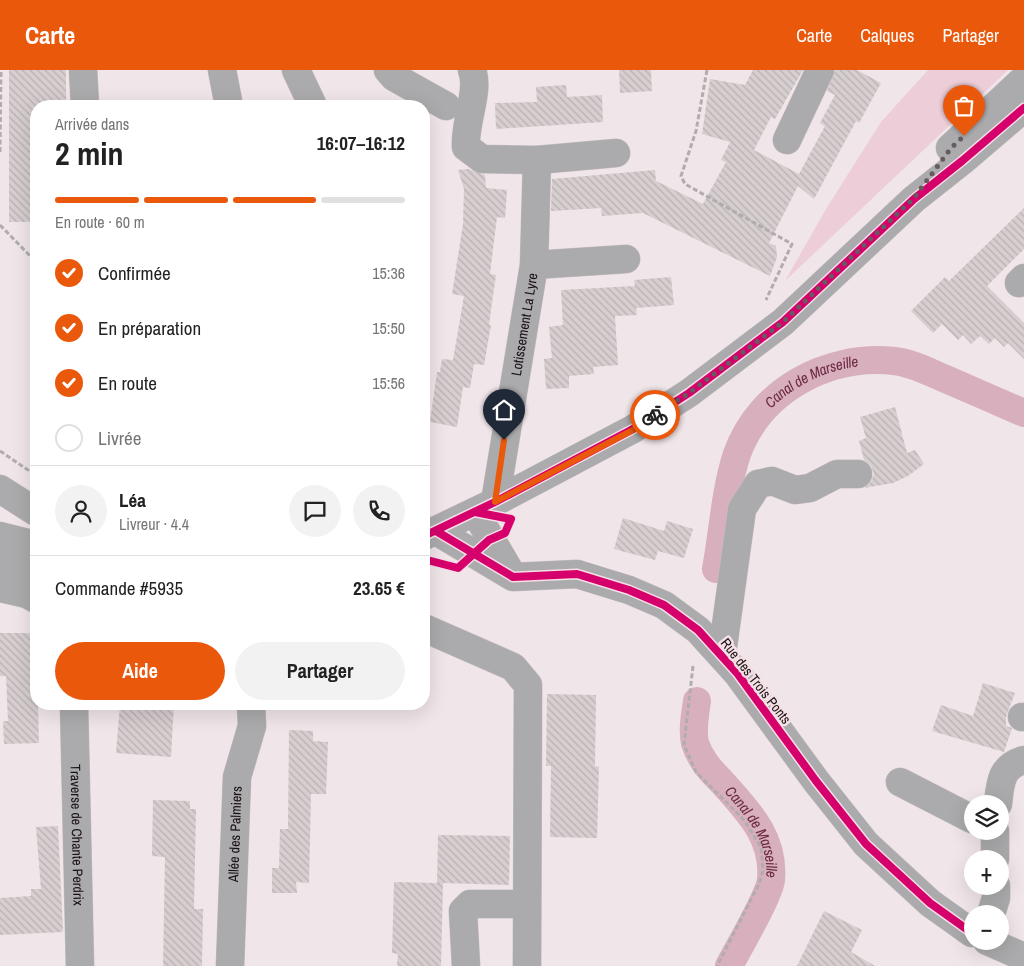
<!DOCTYPE html>
<html lang="fr">
<meta charset="utf-8">
<style>
body{margin:0;font-family:"Archivo Narrow",sans-serif;background:#f2f2f2;color:#222;height:100vh;display:flex;flex-direction:column;font-size:19px;white-space:nowrap}
*{box-sizing:border-box;margin:0}
p{font-size:16px;color:#767676}
.icon{flex:none;width:28px;height:28px;fill:none;stroke:currentColor;stroke-width:2;stroke-linecap:round;stroke-linejoin:round}
.map{position:relative;flex:1;overflow:hidden}
.panel{position:absolute;left:30px;top:30px;width:400px;height:610px;display:flex;flex-direction:column;background:#fff;border-radius:20px;box-shadow:0 5px 20px #0002}
.panel>*{flex:none}
.buttons{position:absolute;left:964px;top:725px;display:grid;gap:10px}
.buttons a{display:grid;place-items:center;width:45px;height:45px;border-radius:50%;background:#fff;box-shadow:0 5px 20px #0002;font-size:25px}
.pin{position:absolute;display:grid;place-items:center;width:42px;height:42px;color:#fff;margin:-51px -21px;border-radius:50% 50% 50% 0;rotate:-45deg;box-shadow:0 0 5px #0007}
.pin .icon{rotate:45deg}
.courier{position:absolute;display:grid;place-items:center;width:50px;height:50px;margin:-25px;border:4px solid #ea580c;border-radius:50%;background:#fff;color:#222;box-shadow:0 1px 6px #0007}
.overview em{font-style:normal;font-weight:700}
.overview div{display:flex;flex-direction:column-reverse}
.overview{display:flex;align-items:center;justify-content:space-between;height:85px;padding:0 25px}
h1{font-size:32px;font-weight:700;line-height:38px}
.bar{display:grid;grid-template-columns:repeat(4,1fr);gap:8px 5px;align-content:center;height:60px;padding:0 25px}
.bar i{height:6px;border-radius:4px;background:#e0e0e0}
.bar .on{background:#ea580c}
.bar p{grid-column:span 4}
.line{display:flex;align-items:center;gap:12px;padding:0 25px;border-top:1px solid #e0e0e0}
.line div{flex:1}
.round{display:grid;place-items:center;flex:none;width:52px;height:52px;border-radius:26px;background:#f2f2f2}
ol{padding:0 25px;list-style:none}
li{display:flex;align-items:center;gap:15px;height:55px}
li p{margin-inline-start:auto}
li .icon{padding:5px;border-radius:50%;background:#ea580c;color:#fff;stroke-width:4}
li:last-child{color:#767676}
li i{width:28px;height:28px;border:2px solid #e0e0e0;border-radius:50%}
.action{display:flex;gap:10px;margin-top:auto;padding:10px 25px}
.action a{flex:1;height:58px;border-radius:30px;background:#ea580c;color:#fff;font-size:20px;font-weight:700;line-height:58px;text-align:center}
.action a+a{background:#f2f2f2;color:#222}
header{display:flex;align-items:center;gap:30px;box-sizing:border-box;height:70px;padding:0 25px;background:#ea580c;color:#fff}
header strong{font-size:24px}
nav{display:flex;gap:28px;margin-inline-start:auto;font-size:18px}
.map>svg:first-child{display:block}
</style>
<header>
<strong>Carte</strong>
<nav><a>Carte</a><a>Calques</a><a>Partager</a></nav>
</header>
<div class="map">
<svg width="1024" height="896" viewBox="0 0 1024 896">
<defs>
<pattern id="building-back-hatch" width="6" height="6" patternUnits="userSpaceOnUse" patternTransform="scale(1.25)"><rect width="6" height="6" fill="#d7ced0"/><path d="M-1 5l2 2M0 0l6 6M5-1l2 2" fill="none" stroke="#b8b0b2"/></pattern>
</defs>
<rect width="100%" height="100%" fill="#f0e5e8"/>
<path fill="#edced8" d="M 928,0 L 1008,0 L 785,211 L 826,139 L 881,52 Z"/>
<g fill="none" stroke-linecap="round" stroke-linejoin="round">
<g stroke="#d8afbd" stroke-width="28">
<path id="s1" d="M 716,499 C 723,461 725,420 737,384 C 760,320 828,284 894,291 C 913,293 931,303 948,310 C 973,321 999,332 1024,343"/>
<path id="s2" d="M 697,631 C 695,645 692,660 695,673 C 700,689 710,700 721,711 C 747,740 775,767 771,810 C 769,826 738,879 729,896"/>
</g>
</g>
<path fill="url(#building-back-hatch)" d="M 9,0 L 66,0 L 66,36 L 36,36 L 36,152 L 9,152 Z
M 619,0 L 651,0 L 652,21 L 620,23 Z
M 753,0 L 803,0 L 775,49 L 771,47 L 754,80 L 799,104 L 825,56 L 820,53 L 835,25 L 827,21 L 835,0 L 857,0 L 881,13 L 859,53 L 856,51 L 814,129 L 798,116 L 769,173 L 776,176 L 777,187 L 770,206 L 643,143 L 602,146 L 601,138 L 551,141 L 552,109 L 655,100 L 656,111 L 703,134 L 726,92 L 721,90 L 730,72 L 702,64 L 710,9 L 745,15 Z
M 566,15 L 567,27 L 602,25 L 603,52 L 496,59 L 495,33 L 537,32 L 536,17 Z
M 469,99 L 485,105 L 486,118 L 507,120 L 505,148 L 497,147 L 490,204 L 496,205 L 489,254 L 491,255 L 484,295 L 474,294 L 470,318 L 463,317 L 457,357 L 430,352 L 437,302 L 440,302 L 442,289 L 453,290 L 464,226 L 452,224 L 463,154 L 464,119 L 458,100 Z
M 1024,138 L 1024,179 L 987,216 L 1024,253 L 1024,289 L 1008,273 L 1004,277 L 995,268 L 989,274 L 980,266 L 971,274 L 963,265 L 958,270 L 942,254 L 933,263 L 911,241 L 945,207 L 949,211 Z
M 671,207 L 674,235 L 636,238 L 637,245 L 615,246 L 618,295 L 593,297 L 594,304 L 569,306 L 569,318 L 546,319 L 544,289 L 552,288 L 549,257 L 563,255 L 561,220 L 635,216 L 634,210 Z
M 895,337 L 907,383 L 915,380 L 924,394 L 908,406 L 893,413 L 864,418 L 871,412 L 874,404 L 871,396 L 864,390 L 859,371 L 866,368 L 860,347 Z
M 623,448 L 664,461 L 667,451 L 693,459 L 684,488 L 658,481 L 655,490 L 614,479 Z
M 0,563 L 31,563 L 32,631 L 36,631 L 38,634 L 39,673 L 4,674 L 3,651 L 8,651 L 6,606 L 0,606 Z
M 983,613 L 1015,623 L 1006,647 L 1006,656 L 1012,658 L 1004,682 L 932,661 L 941,635 L 973,646 Z
M 547,624 L 596,625 L 595,696 L 599,697 L 597,768 L 550,767 L 551,696 L 546,696 Z
M 120,634 L 174,634 L 171,687 L 116,683 Z
M 289,660 L 313,661 L 313,671 L 328,672 L 326,724 L 311,724 L 309,813 L 296,812 L 297,823 L 272,823 L 272,798 L 279,798 L 280,759 L 288,759 Z
M 153,730 L 190,731 L 190,739 L 196,739 L 194,839 L 203,839 L 202,896 L 163,896 L 165,787 L 152,786 Z
M 58,756 L 63,862 L 0,865 L 0,828 L 31,826 L 31,819 L 41,819 L 36,757 Z
M 438,765 L 510,766 L 509,815 L 443,813 L 441,896 L 397,896 L 398,884 L 392,883 L 394,812 L 437,813 Z
M 824,841 L 862,860 L 851,882 L 875,896 L 797,896 Z"/>
<g fill="none" stroke-linecap="round" stroke-linejoin="round">
<g stroke="#c8c0c3" stroke-width="29">
<g id="minor">
<path d="M 83,0 L 85,36"/>
<path d="M 222,0 L 229,36"/>
<path d="M 296,0 L 313,36"/>
<path d="M 388,0 L 394,7 L 446,36"/>
<path d="M 472,0 C 480,21 464,53 466,77 L 482,89 L 537,90 L 616,83"/>
<path d="M 787,70 L 820,0"/>
<path d="M 950,78 L 1024,9"/>
<path d="M 534,195 L 537,90"/>
<path d="M 1019,213 L 1024,208"/>
<path d="M 0,419 L 36,442"/>
<path id="s3" d="M 495,432 L 534,195 L 626,189"/>
<path d="M 475,442 L 511,503"/>
<path d="M 436,461 L 513,507 L 577,504 L 629,520 L 664,535 L 698,560 L 737,603 L 816,711 L 866,774 L 930,833 L 972,863"/>
<path d="M 0,466 L 36,475"/>
<path d="M 424,466 L 495,432 L 633,359 L 689,323 L 783,252 L 914,129 L 962,91 L 1024,38"/>
<path d="M 0,490 L 36,502"/>
<path d="M 0,518 L 27,524 L 36,529"/>
<path d="M 424,558 L 513,597 L 528,615 L 527,896"/>
<path d="M 722,584 L 742,439 L 758,414 L 772,411 L 795,420 L 810,418 L 837,404 L 858,404"/>
<path id="s4" d="M 74,634 L 80,896"/>
<path d="M 1022,647 L 1024,647"/>
<path d="M 900,712 L 972,749"/>
<path d="M 998,734 C 1000,713 1001,696 1024,690"/>
<path d="M 995,761 L 995,789"/>
<path d="M 991,844 L 996,828 L 996,816"/>
<path d="M 987,871 L 1024,887"/>
<path id="s5" d="M 230,896 L 237,707 L 252,656 L 251,634"/>
<path d="M 466,896 L 463,841 L 470,834 L 526,834"/>
</g>
</g>
<path stroke="#b1adaf" stroke-width="3" stroke-dasharray="5 2.5" stroke-linecap="butt" d="M 707,0 L 696,61 L 681,106 L 685,114 L 792,174 L 766,230
M 0,82 L 1,0
M 0,155 L 36,192
M 0,381 L 31,402 L 36,401
M 693,596 L 684,675 L 696,702 L 744,750 L 761,777 L 763,800 L 759,814 L 717,896"/>
<use href="#minor" stroke="#abaaac" stroke-width="28"/>
<g stroke="#f5e0e6" stroke-width="11">
<path id="cycleway" d="M 436,461 L 513,507 L 577,504 L 629,520 L 664,535 L 698,560 L 737,603 L 816,711 L 866,774 L 930,833 L 972,863
M 424,466 L 495,432 L 633,359 L 689,323 L 783,252 L 914,129 L 962,91 L 1024,38
M 424,491 L 427,490 L 458,498 L 489,470 L 505,463 L 511,449 L 475,442"/>
</g>
<use href="#cycleway" stroke="#d6006c" stroke-width="8"/>
</g>
<g fill="none" stroke-linecap="round" stroke-linejoin="round">
<path stroke="#645c5e" stroke-width="5" stroke-dasharray="0 9" d="M 655,345 L 689,323 L 783,252 L 914,128 L 951,78 L 964,66"/>
<path stroke="#ea580c" stroke-width="6" d="M 504,370 L 495,432 L 633,360 L 655,345"/>
</g>
<g text-anchor="middle" stroke-width="5" stroke-linejoin="round" paint-order="stroke">
<g font-size="14" fill="#191214" stroke="#f5e0e6">
<text dy="5" stroke="none"><textPath href="#s3" startOffset="180">Lotissement La Lyre</textPath></text>
<text transform="translate(756 611) rotate(52)" y="5">Rue des Trois Ponts</text>
<text dy="5" stroke="none"><textPath href="#s5" startOffset="132">Allée des Palmiers</textPath></text>
<text dy="5" stroke="none"><textPath href="#s4" startOffset="131">Traverse de Chante Perdrix</textPath></text>
</g>
<g font-size="15" font-style="italic" fill="#6c2a44" stroke="#f5e0e6">
<text dy="5" stroke="none"><textPath href="#s1" startOffset="226">Canal de Marseille</textPath></text>
<text dy="5" stroke="none"><textPath href="#s2" startOffset="150">Canal de Marseille</textPath></text>
</g>
</g>
</svg>
<div class="buttons">
<a><svg class="icon" aria-label="layers" viewBox="0 0 24 24"><path d="M12 4l9 5-9 5-9-5zM3 14l9 5 9-5"/></svg></a>
<a>+</a>
<a>−</a>
</div>
<div class="pin" style="left:964px;top:66px;background:#ea580c"><svg class="icon" aria-label="bag" viewBox="0 0 24 24"><path d="M5 8h14l-1 12H6zM9 8a3 3 0 0 1 6 0"/></svg></div>
<div class="pin" style="left:504px;top:370px;background:#1f2937"><svg class="icon" aria-label="home" viewBox="0 0 24 24"><path d="M3 11l9-7 9 7M6 9v11h12V9"/></svg></div>
<div class="courier" style="left:655px;top:345px"><svg class="icon" aria-label="bike" viewBox="0 0 24 24"><circle cx="6" cy="16" r="4"/><circle cx="18" cy="16" r="4"/><path d="M6 16l4-8h5l3 8M10 8l3 8H6M13 5h3"/></svg></div>
<section class="panel">
<div class="overview"><div><h1>2 min</h1><p>Arrivée dans</p></div><em>16:07–16:12</em></div>
<div class="bar"><i class="on"></i><i class="on"></i><i class="on"></i><i></i><p>En route · 60 m</p></div>
<ol>
<li><svg class="icon" aria-label="check" viewBox="0 0 24 24"><path d="M5 12l5 5 9-10"/></svg>Confirmée<p>15:36</p></li>
<li><svg class="icon" aria-label="check" viewBox="0 0 24 24"><path d="M5 12l5 5 9-10"/></svg>En préparation<p>15:50</p></li>
<li><svg class="icon" aria-label="check" viewBox="0 0 24 24"><path d="M5 12l5 5 9-10"/></svg>En route<p>15:56</p></li>
<li><i></i>Livrée</li>
</ol>
<div class="line" style="height:90px"><a class="round"><svg class="icon" aria-label="person" viewBox="0 0 24 24"><circle cx="12" cy="8" r="4"/><path d="M4 21q1-7 8-7t8 7"/></svg></a><div><b>Léa</b><p>Livreur · 4.4</p></div><a class="round"><svg class="icon" aria-label="chat" viewBox="0 0 24 24"><path d="M4 5h16v11H9l-5 4z"/></svg></a><a class="round"><svg class="icon" aria-label="phone" viewBox="0 0 24 24"><path d="M5 4h4l2 5-3 2q2 4 5 5l2-3 5 2v4C11 20 4 13 5 4z"/></svg></a></div>
<div class="line" style="height:65px"><div>Commande #5935</div><b>23.65 €</b></div>
<div class="action"><a>Aide</a><a>Partager</a></div>
</section>
</div>
